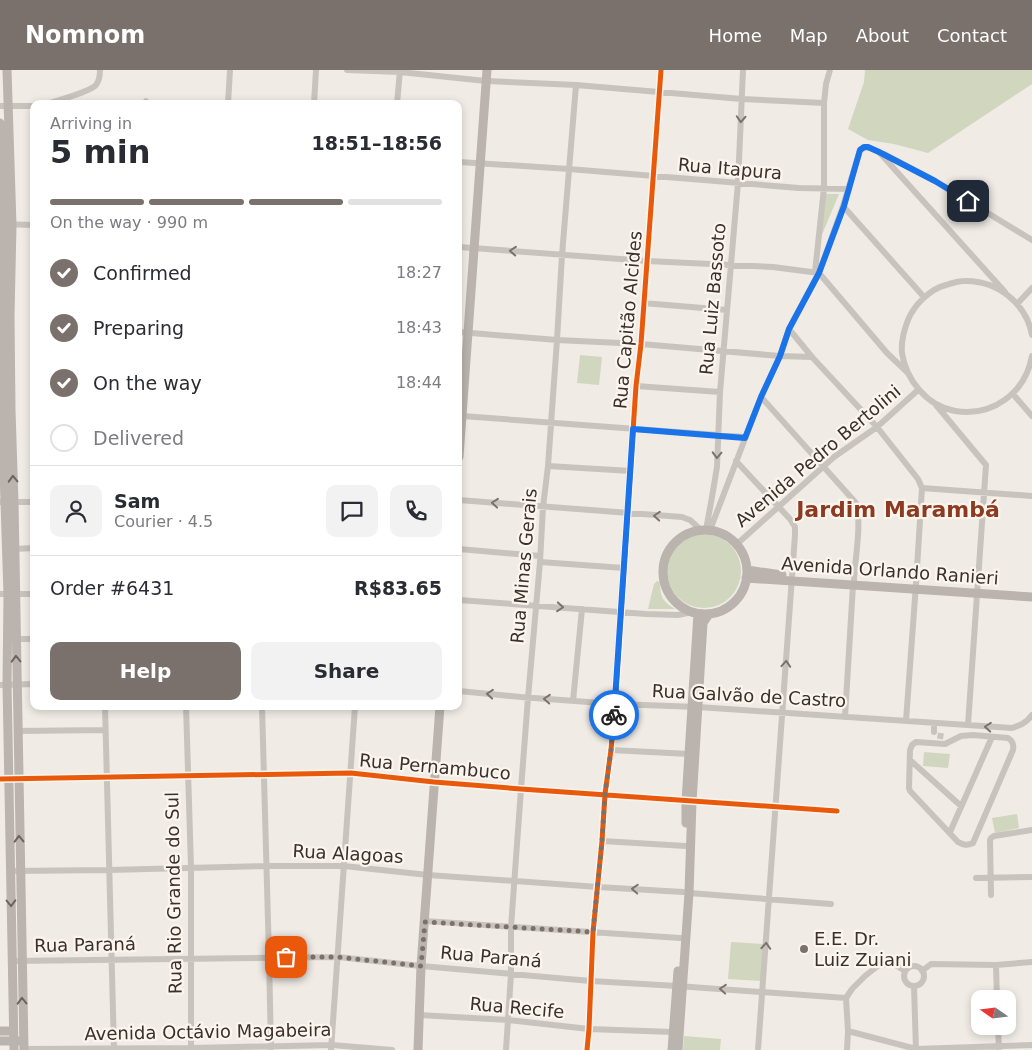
<!DOCTYPE html>
<meta charset="utf-8">
<style>
body{margin:0;font-family:"DejaVu Sans",sans-serif;background:#f2f2f3;color:#2b2b33;height:100vh;display:flex;flex-direction:column;font-size:19px;white-space:nowrap}
*{box-sizing:border-box;margin:0}
p{font-size:16px;color:#7c7c81}
.icon{flex:none;width:28px;height:28px;fill:none;stroke:currentColor;stroke-width:2;stroke-linecap:round;stroke-linejoin:round}
.map{position:relative;flex:1;overflow:hidden}
.panel{position:absolute;left:30px;top:30px;width:432px;height:610px;display:flex;flex-direction:column;background:#fff;border-radius:10px;box-shadow:0 2px 8px #0003}
.panel>*{flex:none}
.needle{width:32px;rotate:284deg}
.fabs{position:absolute;left:971px;top:920px;display:grid;gap:10px}
.fabs a{display:grid;place-items:center;width:45px;height:45px;border-radius:10px;background:#fff;box-shadow:0 2px 8px #0003;font-size:25px}
.pin{position:absolute;display:grid;place-items:center;width:42px;height:42px;color:#fff;margin:-21px;border-radius:10px;box-shadow:0 2px 8px #0006}
.courier{position:absolute;display:grid;place-items:center;width:50px;height:50px;margin:-25px;border:4px solid #1a73e8;border-radius:50%;background:#fff;color:#222;box-shadow:0 1px 6px #0007}
.overview em{font-style:normal;font-weight:600}
.overview div{display:flex;flex-direction:column-reverse}
.overview{display:flex;align-items:center;justify-content:space-between;height:85px;padding:0 20px}
h1{font-size:32px;font-weight:600;line-height:38px}
.bar{display:grid;grid-template-columns:repeat(4,1fr);gap:8px 5px;align-content:center;height:60px;padding:0 20px}
.bar i{height:6px;border-radius:4px;background:#e1e1e2}
.bar .on{background:#7a716c}
.bar p{grid-column:span 4}
.line{display:flex;align-items:center;gap:12px;padding:0 20px;border-top:1px solid #e1e1e2}
.line div{flex:1}
.round{display:grid;place-items:center;flex:none;width:52px;height:52px;border-radius:10px;background:#f2f2f3}
ol{padding:0 20px;list-style:none}
li{display:flex;align-items:center;gap:15px;height:55px}
li p{margin-inline-start:auto}
li .icon{padding:5px;border-radius:50%;background:#7a716c;color:#fff;stroke-width:4}
li:last-child{color:#7c7c81}
li i{width:28px;height:28px;border:2px solid #e1e1e2;border-radius:50%}
.primary-button{display:flex;gap:10px;margin-top:auto;padding:10px 20px}
.primary-button a{flex:1;height:58px;border-radius:10px;background:#7a716c;color:#fff;font-size:20px;font-weight:600;line-height:58px;text-align:center}
.primary-button a+a{background:#f2f2f3;color:#2b2b33}
header{display:flex;align-items:center;gap:30px;box-sizing:border-box;height:70px;padding:0 25px;background:#7a716c;color:#fff}
header strong{font-size:24px}
nav{display:flex;gap:28px;margin-inline-start:auto;font-size:18px}
.map>svg:first-child{display:block}
</style>
<header>
<strong>Nomnom</strong>
<nav><a>Home</a><a>Map</a><a>About</a><a>Contact</a></nav>
</header>
<div class="map">
<svg width="1032" height="980" viewBox="0 0 1032 980">
<rect width="100%" height="100%" fill="#f0ebe5"/>
<path fill="#d1d6bf" d="M 865,0 L 1032,0 L 1032,14 L 928,83 L 894,74 L 868,70 L 848,59 L 864,12 Z
M 822,124 L 839,124 L 816,179 Z
M 580,285 L 602,287 L 599,315 L 577,313 Z
M667 501a37 37 0 1 1 74 0a37 37 0 1 1-74 0Z
M 657,511 L 660,512 C 660,528 663,531 675,539 L 648,539 L 654,514 Z
M 924,682 L 950,684 L 948,698 L 923,696 Z
M 1017,744 L 1019,758 L 995,763 L 992,748 Z
M 731,872 L 765,874 L 762,911 L 728,909 Z
M 684,966 L 721,969 L 720,980 L 683,980 Z"/>
<g fill="none" stroke-linecap="round" stroke-linejoin="round">
<path stroke="#ccc6c0" stroke-width="6" stroke-dasharray="6 3" stroke-linecap="butt" d="M 940,669 L 941,663"/>
<path stroke="#c9c3be" stroke-width="6" d="M 347,0 L 400,2 L 486,11 L 576,15 L 742,29 L 824,33
M 46,34 C 56,31 90,22 96,15 C 99,11 100,5 100,0
M 145,34 L 146,31
M 228,34 L 230,0
M 314,34 L 316,0
M 397,34 L 400,0
M 0,36 L 34,36
M 884,84 L 935,111 L 1032,170
M 459,92 L 569,99 L 799,118 L 849,119
M 843,136 L 924,227
M 0,154 L 34,155
M 459,177 L 647,191 L 773,197 L 819,203 L 887,283 L 907,302
M 815,202 L 824,118 L 824,33 L 826,14 L 830,0
M 643,233 L 727,240
M 1017,234 L 1032,218
M 789,259 L 812,287 L 877,357 L 918,409 L 922,418 L 916,514 L 906,651
M 459,262 L 557,270 L 641,274 L 780,286 L 812,287
M 1032,265 C 1026,233 997,210 964,211 C 958,211 952,213 946,215 C 930,219 914,235 908,250 C 904,260 901,272 902,283 C 906,310 927,336 955,341 C 993,347 1025,323 1032,286
M 636,316 L 720,322
M 1013,324 L 1032,346
M 761,327 L 856,433 C 862,453 855,488 854,510
M 936,335 L 986,395 L 968,655
M 462,346 L 745,367
M 736,391 L 790,449 L 795,457 L 795,465 L 758,980
M 548,396 L 631,401
M 922,418 L 1032,426
M 459,430 L 682,447 L 690,450 L 701,460
M 0,432 L 34,432
M 706,460 L 712,427 L 717,397 L 720,322 L 738,113 L 743,0
M 710,460 L 761,327 L 780,286 L 789,259 L 819,203 L 843,136 L 860,80 C 867,75 872,79 879,82 L 1005,222
M 737,474 L 834,387 L 877,357 L 918,320
M 15,479 L 34,478
M 459,479 L 540,486
M 540,492 L 624,498
M 0,524 L 34,524
M 459,530 L 646,544 L 678,545 L 692,542
M 16,569 L 34,569
M 0,615 L 34,614
M 459,621 L 521,627 L 615,634 L 698,637 L 1012,658 C 1021,655 1026,653 1032,645
M 573,631 L 582,539
M 105,636 L 114,980
M 186,636 L 191,797 L 191,980
M 262,636 L 269,887 L 271,979
M 845,647 L 853,515
M 17,661 L 105,660
M 934,662 L 934,653
M 973,665 L 1008,668 C 1013,671 1014,675 1013,680 L 973,773 C 967,776 964,775 958,772 L 910,721 L 909,718 L 910,680 L 912,675 L 916,672 L 945,674 L 961,666 Z
M 611,680 L 689,684
M 910,690 L 961,736
M 0,709 L 351,703 L 434,712 L 521,719 L 837,741
M 950,762 L 992,667
M 602,771 L 686,776
M 10,801 L 109,800 L 266,796 L 344,796 L 428,805 L 515,811 L 598,817 L 683,822
M 976,808 L 1032,807
M 689,823 L 831,834
M 991,825 L 990,770 L 991,768 L 994,766 L 1032,760
M 425,851 L 680,868
M 13,891 L 338,887 L 421,896 L 591,911 L 677,916 L 846,928
M 996,895 L 997,929
M904 906a10 10 0 1 1 20 0a10 10 0 1 1-20 0Z
M 922,901 L 931,894 L 996,895 L 1032,892
M 914,916 L 916,980
M 419,945 L 508,950 L 589,959 L 673,962
M 998,956 L 999,980
M 848,961 L 916,979 L 1032,975
M 24,979 L 191,978 L 332,975 L 392,980
M 331,980 L 355,636
M 506,980 L 511,904 L 511,857 L 521,719 L 528,628 L 540,492 L 543,437 L 548,396 L 557,270 L 562,185 L 576,15
M 587,980 L 589,959 L 593,862 L 602,771 L 605,724 L 611,680 L 615,634 L 636,316 L 641,274 L 661,0
M 847,980 L 848,961 L 846,928 L 852,919 L 865,906 L 879,895 L 894,894 L 905,901"/>
<path stroke="#bab3ae" stroke-width="9" d="M 7,0 L 12,155 L 10,246 L 11,340 L 14,433 L 24,980
M 0,53 L 3,154 L 2,340 L 8,524 L 7,614 L 14,980
M 459,387 L 487,0
M663 502a42 42 0 1 1 84 0a42 42 0 1 1-84 0Z
M 747,500 L 782,505
M 746,508 L 1032,527
M 686,753 L 686,731 L 698,544
M 0,961 L 13,961
M 0,971 L 20,971
M 418,980 L 421,896 L 440,636
M 672,980 L 678,901
M 678,980 L 689,823 L 692,732 L 703,553 L 709,544"/>
<g stroke="#fbf5ee" stroke-width="8">
<path id="cycleway" d="M 0,709 L 351,703 L 434,712 L 521,719 L 837,741
M 587,980 L 589,959 L 593,862 L 602,771 L 605,724 L 611,680 L 615,634 L 636,316 L 641,274 L 661,0"/>
</g>
<use href="#cycleway" stroke="#e8590c" stroke-width="5"/>
</g>
<defs><path id="oneway-chevron" d="M-2-3.5L2.5 0L-2 3.5" fill="none" stroke-width="1.6" stroke-linecap="round" stroke-linejoin="round" transform="scale(1.25)"/></defs>
<g stroke="#7b726d">
<use href="#oneway-chevron" transform="translate(741 49) rotate(93)"/>
<use href="#oneway-chevron" transform="translate(513 181) rotate(-176)"/>
<use href="#oneway-chevron" transform="translate(717 385) rotate(92)"/>
<use href="#oneway-chevron" transform="translate(495 433) rotate(-175)"/>
<use href="#oneway-chevron" transform="translate(657 446) rotate(-176)"/>
<use href="#oneway-chevron" transform="translate(560 537) rotate(5)"/>
<use href="#oneway-chevron" transform="translate(786 594) rotate(-86)"/>
<use href="#oneway-chevron" transform="translate(490 624) rotate(-175)"/>
<use href="#oneway-chevron" transform="translate(547 629) rotate(-176)"/>
<use href="#oneway-chevron" transform="translate(988 657) rotate(-176)"/>
<use href="#oneway-chevron" transform="translate(635 819) rotate(-177)"/>
<use href="#oneway-chevron" transform="translate(766 876) rotate(-86)"/>
<use href="#oneway-chevron" transform="translate(723 919) rotate(-176)"/>
</g>
<g stroke="#6e645f">
<use href="#oneway-chevron" transform="translate(13 409) rotate(-92)"/>
<use href="#oneway-chevron" transform="translate(16 589) rotate(-91)"/>
<use href="#oneway-chevron" transform="translate(19 769) rotate(-91)"/>
<use href="#oneway-chevron" transform="translate(11 833) rotate(89)"/>
<use href="#oneway-chevron" transform="translate(22 931) rotate(-91)"/>
</g>
<g fill="none" stroke-linecap="round" stroke-linejoin="round">
<path stroke="#7a716c" stroke-width="5" stroke-dasharray="0 9" d="M 286,887 L 338,887 L 421,896 L 425,852 L 593,862 L 602,771 L 605,724 L 611,680 L 614,645"/>
<path stroke="#1a73e8" stroke-width="6" d="M 614,645 L 633,359 L 745,368 L 761,327 L 780,286 L 789,259 L 819,203 L 844,136 L 860,80 L 864,77 L 868,77 L 879,82 L 935,111 L 968,131"/>
</g>
<circle fill="#7a716c" stroke="#fbf5ee" stroke-width="2" cx="804" cy="879" r="5"/>
<g text-anchor="middle" stroke-width="4.5" stroke-linejoin="round" paint-order="stroke">
<g font-size="18" fill="#3b302b" stroke="#fbf5ee">
<text transform="translate(730 99) rotate(5)" y="6">Rua Itapura</text>
<text transform="translate(713 229) rotate(-85)" y="6">Rua Luiz Bassoto</text>
<text transform="translate(628 250) rotate(-85)" y="6">Rua Capitão Alcides</text>
<text transform="translate(818 386) rotate(-40)" y="6">Avenida Pedro Bertolini</text>
<text transform="translate(524 496) rotate(-85)" y="6">Rua Minas Gerais</text>
<text transform="translate(890 501) rotate(4)" y="6">Avenida Orlando Ranieri</text>
<text transform="translate(749 626) rotate(3)" y="6">Rua Galvão de Castro</text>
<text transform="translate(435 697) rotate(5)" y="6">Rua Pernambuco</text>
<text transform="translate(348 784) rotate(3)" y="6">Rua Alagoas</text>
<text transform="translate(174 823) rotate(-91)" y="6">Rua Rio Grande do Sul</text>
<text transform="translate(85 875) rotate(-1)" y="6">Rua Paraná</text>
<text transform="translate(491 887) rotate(5)" y="6">Rua Paraná</text>
<text transform="translate(517 938) rotate(5)" y="6">Rua Recife</text>
<text transform="translate(208 962) rotate(-1)" y="6">Avenida Octávio Magabeira</text>
</g>
<g font-size="18" fill="#3b302b" stroke="#fbf5ee" text-anchor="start">
<text x="814" y="875">E.E. Dr.<tspan x="814" dy="21">Luiz Zuiani</tspan></text>
</g>
<g font-size="22" font-weight="bold" fill="#8c3b22" stroke="#fbf5ee">
<text x="898" y="447">Jardim Marambá</text>
</g>
</g>
</svg>
<div class="fabs">
<a><svg class="needle" viewBox="-14 -14 28 28"><path d="M0-13l5 13h-10z" fill="#e53935"/><path d="M0 13l5-13h-10z" fill="#7c7c81"/></svg></a>
</div>
<div class="pin" style="left:286px;top:887px;background:#ea580c"><svg class="icon" aria-label="bag" viewBox="0 0 24 24"><path d="M5 8h14l-1 12H6zM9 8a3 3 0 0 1 6 0"/></svg></div>
<div class="pin" style="left:968px;top:131px;background:#1f2937"><svg class="icon" aria-label="home" viewBox="0 0 24 24"><path d="M3 11l9-7 9 7M6 9v11h12V9"/></svg></div>
<div class="courier" style="left:614px;top:645px"><svg class="icon" aria-label="bike" viewBox="0 0 24 24"><circle cx="6" cy="16" r="4"/><circle cx="18" cy="16" r="4"/><path d="M6 16l4-8h5l3 8M10 8l3 8H6M13 5h3"/></svg></div>
<section class="panel">
<div class="overview"><div><h1>5 min</h1><p>Arriving in</p></div><em>18:51–18:56</em></div>
<div class="bar"><i class="on"></i><i class="on"></i><i class="on"></i><i></i><p>On the way · 990 m</p></div>
<ol>
<li><svg class="icon" aria-label="check" viewBox="0 0 24 24"><path d="M5 12l5 5 9-10"/></svg>Confirmed<p>18:27</p></li>
<li><svg class="icon" aria-label="check" viewBox="0 0 24 24"><path d="M5 12l5 5 9-10"/></svg>Preparing<p>18:43</p></li>
<li><svg class="icon" aria-label="check" viewBox="0 0 24 24"><path d="M5 12l5 5 9-10"/></svg>On the way<p>18:44</p></li>
<li><i></i>Delivered</li>
</ol>
<div class="line" style="height:90px"><a class="round"><svg class="icon" aria-label="person" viewBox="0 0 24 24"><circle cx="12" cy="8" r="4"/><path d="M4 21q1-7 8-7t8 7"/></svg></a><div><b>Sam</b><p>Courier · 4.5</p></div><a class="round"><svg class="icon" aria-label="chat" viewBox="0 0 24 24"><path d="M4 5h16v11H9l-5 4z"/></svg></a><a class="round"><svg class="icon" aria-label="phone" viewBox="0 0 24 24"><path d="M5 4h4l2 5-3 2q2 4 5 5l2-3 5 2v4C11 20 4 13 5 4z"/></svg></a></div>
<div class="line" style="height:65px"><div>Order #6431</div><b>R$83.65</b></div>
<div class="primary-button"><a>Help</a><a>Share</a></div>
</section>
</div>
